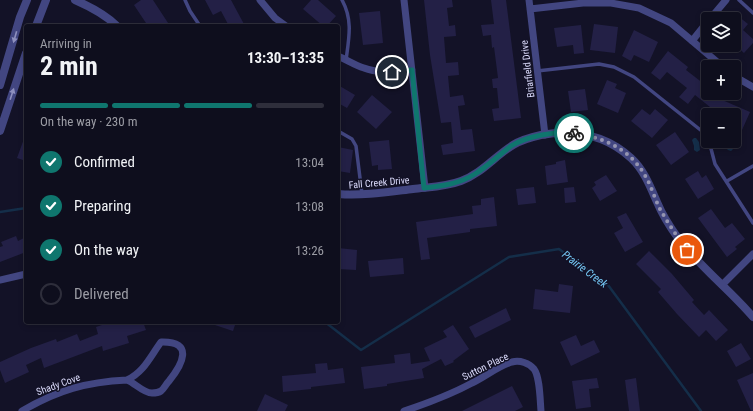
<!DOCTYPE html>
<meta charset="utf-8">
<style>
body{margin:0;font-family:"Roboto Condensed",sans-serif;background:#171726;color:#f1f3f6;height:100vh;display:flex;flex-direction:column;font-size:15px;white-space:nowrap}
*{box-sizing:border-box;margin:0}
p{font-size:13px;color:#9b9ca4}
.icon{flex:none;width:22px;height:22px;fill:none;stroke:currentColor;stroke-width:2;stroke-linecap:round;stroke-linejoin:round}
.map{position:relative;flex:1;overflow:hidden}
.details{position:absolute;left:24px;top:24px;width:316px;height:300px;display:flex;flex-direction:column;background:#0e0e1d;border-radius:4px;box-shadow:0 2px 6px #0003,0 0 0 1px #2e2e3b}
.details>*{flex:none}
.controls{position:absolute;left:701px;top:12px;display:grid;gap:8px}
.controls a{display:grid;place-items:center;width:40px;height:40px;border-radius:4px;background:#0e0e1d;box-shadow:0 2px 6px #0003,0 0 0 1px #2e2e3b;font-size:20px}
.pin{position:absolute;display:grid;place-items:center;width:34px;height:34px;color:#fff;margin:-17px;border:2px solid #fff;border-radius:50%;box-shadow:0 1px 4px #0007}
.courier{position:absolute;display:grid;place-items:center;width:40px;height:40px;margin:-20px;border:3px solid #0f766e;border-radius:50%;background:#fff;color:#222;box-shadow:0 1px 5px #0007}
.summary em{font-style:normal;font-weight:700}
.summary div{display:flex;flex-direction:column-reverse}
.summary{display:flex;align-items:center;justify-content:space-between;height:68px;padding:0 16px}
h1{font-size:26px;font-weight:700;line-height:30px}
.bar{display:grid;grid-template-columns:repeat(4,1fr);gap:6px 4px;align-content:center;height:48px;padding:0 16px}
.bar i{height:5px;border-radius:3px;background:#2e2e3b}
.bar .current{background:#0f766e}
.bar p{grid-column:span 4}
ol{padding:0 16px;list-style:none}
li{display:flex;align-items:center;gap:12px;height:44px}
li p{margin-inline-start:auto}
li .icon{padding:4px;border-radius:50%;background:#0f766e;color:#fff;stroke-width:4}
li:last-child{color:#9b9ca4}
li i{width:22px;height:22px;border:2px solid #2e2e3b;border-radius:50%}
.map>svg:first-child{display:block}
</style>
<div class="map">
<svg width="753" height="411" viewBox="0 0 753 411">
<rect width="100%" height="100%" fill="#131227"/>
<path fill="#142e49" d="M 734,136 L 738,139 L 737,145 L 731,151 L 728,150 L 727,149 L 729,141 L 734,141 Z
M 694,138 L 696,138 L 699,142 L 700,150 L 697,152 L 694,150 L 694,146 L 692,140 Z"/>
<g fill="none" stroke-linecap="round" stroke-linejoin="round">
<path stroke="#142e49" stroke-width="2.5" d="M 0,212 L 26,208
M 325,322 L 361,350 L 509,257 L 559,249 L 608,285 L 701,411"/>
</g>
<path fill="#232046" d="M 141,0 L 153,0 L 170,26 L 148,26 L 134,5 Z
M 205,0 L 231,0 L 245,26 L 229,26 L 221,11 L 213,15 Z
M 311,0 L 318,0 L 336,16 L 327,26 L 323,26 L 303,9 Z
M 424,0 L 452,0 L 453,7 L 447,8 L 449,26 L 455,25 L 456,36 L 444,37 L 446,63 L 458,62 L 459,75 L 448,76 L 450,97 L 463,95 L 465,105 L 458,106 L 461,130 L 472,129 L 475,151 L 443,155 L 441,145 L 453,143 L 451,122 L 441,123 L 430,55 Z
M 491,0 L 506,0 L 521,118 L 494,121 L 492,109 L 499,108 L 497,88 L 493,88 L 492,79 L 498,78 L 494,47 L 492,48 L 491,35 L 483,36 L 481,25 L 494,24 Z
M 380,11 L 383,43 L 363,45 L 359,13 Z
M 738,16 L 748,24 L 743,30 L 753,39 L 753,43 L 744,53 L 734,44 L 734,21 Z
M 594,24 L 618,27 L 615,53 L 590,50 Z
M 581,25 L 584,53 L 574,54 L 573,45 L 557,47 L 554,28 Z
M 634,30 L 658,42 L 649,62 L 634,55 L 631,61 L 622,56 Z
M 668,51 L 688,67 L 686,70 L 708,87 L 708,93 L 716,93 L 713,96 L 750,112 L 742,130 L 734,126 L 734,115 L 713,115 L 715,111 L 695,95 L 688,104 L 679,97 L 687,88 L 667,72 L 660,80 L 651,73 Z
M 607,80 L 617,84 L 615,88 L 626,93 L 618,113 L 597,104 Z
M 338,85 L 355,95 L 347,108 L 338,103 Z
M 585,89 L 588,110 L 571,112 L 568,91 Z
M 372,95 L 392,112 L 376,129 L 357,112 Z
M 642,109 L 650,115 L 655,109 L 668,120 L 652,138 L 631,121 Z
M 675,132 L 689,152 L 671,165 L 656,145 Z
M 25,136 L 26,136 L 26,161 L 17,158 Z
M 389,140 L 392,169 L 378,170 L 378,165 L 372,166 L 369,142 Z
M 338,147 L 353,150 L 350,173 L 338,171 Z
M 565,160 L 568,182 L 547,185 L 545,166 L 556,164 L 556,162 Z
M 698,171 L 702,178 L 706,175 L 714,189 L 698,199 L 685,179 Z
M 606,175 L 617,191 L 600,201 L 592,188 L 596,185 L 594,182 Z
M 534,187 L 536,203 L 518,205 L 516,189 Z
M 574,187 L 576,202 L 565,203 L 564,188 Z
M 494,197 L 497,226 L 470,229 L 470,232 L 427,238 L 430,259 L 421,260 L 416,222 L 473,214 L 472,206 L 481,205 L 481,199 Z
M 711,209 L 725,228 L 732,223 L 745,239 L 735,247 L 737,249 L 727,257 L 698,218 Z
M 626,213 L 643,242 L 625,252 L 614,233 L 623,228 L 617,217 Z
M 16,236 L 18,241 L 26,237 L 26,252 L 0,262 L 0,247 L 3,246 L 1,242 Z
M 338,248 L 357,250 L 356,270 L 338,269 Z
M 649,251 L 672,274 L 694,300 L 692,302 L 704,315 L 709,310 L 728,330 L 716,341 L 706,330 L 699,337 L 677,314 L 658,292 L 661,289 L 636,264 Z
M 403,258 L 404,274 L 370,277 L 368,261 Z
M 559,284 L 573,286 L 570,313 L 533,309 L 535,289 L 558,292 Z
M 506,308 L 511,320 L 475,338 L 469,327 Z
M 111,322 L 143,322 L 146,330 L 127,336 L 129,343 L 103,351 L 102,346 L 44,368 L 41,358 L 26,365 L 29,372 L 5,383 L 0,370 L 0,362 L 31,348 L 56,339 L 57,342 L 77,334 L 80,341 L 98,334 L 96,327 Z
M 209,322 L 236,322 L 233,331 L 209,323 Z
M 453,325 L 469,349 L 453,361 L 454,362 L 445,366 L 441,359 L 422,369 L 424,378 L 387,384 L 387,386 L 364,389 L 361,367 L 395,363 L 394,355 L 410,353 L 411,364 L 430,361 L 424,348 L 447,337 L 443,331 Z
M 576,335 L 581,346 L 594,340 L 600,352 L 571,366 L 560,342 Z
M 741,343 L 751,359 L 736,367 L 727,351 Z
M 327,363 L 328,370 L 343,368 L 345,383 L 311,387 L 311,389 L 283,392 L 282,376 L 316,373 L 315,364 Z
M 753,373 L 753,411 L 751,411 L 737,380 Z
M 597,378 L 599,388 L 589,389 L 591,407 L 576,409 L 572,381 Z
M 636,378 L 640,411 L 629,411 L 625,380 Z
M 512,386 L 523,407 L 515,411 L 462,411 Z
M 265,394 L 288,405 L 285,411 L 257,411 Z"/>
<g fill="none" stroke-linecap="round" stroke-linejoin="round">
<path stroke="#424681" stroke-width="3.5" d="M 185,0 L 190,11 L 200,26
M 342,0 C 353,20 349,38 346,60
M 739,0 L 753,13
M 537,71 L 599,64 L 614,67 L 634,77 L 703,132 L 708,139
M 338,131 L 352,139 L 356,146 L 362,194
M 709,141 L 715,164 L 753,223
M 727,181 L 753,166"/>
<path stroke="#424681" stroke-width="7" d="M 260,0 L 275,18 L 286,26
M 404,0 L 425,188
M 529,0 L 545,135
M 530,9 L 583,3 L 611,3 L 639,8 L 671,23 L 723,67
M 710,19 L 726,0
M 692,41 L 708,21
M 338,56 C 347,60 355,65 364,68 C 379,74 396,71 412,70
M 734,76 L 753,87
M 0,280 L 26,274
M 722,285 L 753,254
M 161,342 C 195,341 182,365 169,381 C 166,384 164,389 161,391 C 158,393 155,393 152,393 C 143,393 135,383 127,380 C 144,372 150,357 161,342 Z
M 22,411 C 58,390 86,382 127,380
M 404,411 C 428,403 450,395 472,383 C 485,377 498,366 512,362 C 520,360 529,363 534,369 C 540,377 540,400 541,411"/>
<path stroke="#424681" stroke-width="8" d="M 75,0 C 91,7 105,14 117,26
M 36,26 L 46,0
M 0,85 L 20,17 L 27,0
M 0,131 L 26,53
M 338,194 C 363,196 388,192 413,189 C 429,187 445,187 461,181 C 481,174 495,156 513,145 C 521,140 532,137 541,135 C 574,129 606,135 631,158 C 644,170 650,186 657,202 C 662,214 670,227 678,238 C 700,267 729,289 753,317"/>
</g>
<defs><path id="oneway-solid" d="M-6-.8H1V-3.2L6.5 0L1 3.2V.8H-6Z"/></defs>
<g fill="#8e90be">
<use href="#oneway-solid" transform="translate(15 37) rotate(106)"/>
<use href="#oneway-solid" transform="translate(12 94) rotate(-72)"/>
</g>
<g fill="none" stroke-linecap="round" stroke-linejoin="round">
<path stroke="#9595b1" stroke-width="4" stroke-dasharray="0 7.2" d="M 574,133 C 607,138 634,151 649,183 C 653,192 656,201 660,209 C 668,223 677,237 687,250"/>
<path stroke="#0f766e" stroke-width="5" d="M 392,72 L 412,70 L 424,188 C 442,186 459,184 475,174 C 488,166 499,155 511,146 C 527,136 556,131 574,133"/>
</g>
<g text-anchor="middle" stroke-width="3" stroke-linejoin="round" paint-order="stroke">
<g font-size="10" fill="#dbdbfc" stroke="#131227">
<text transform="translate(527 69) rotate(-97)" y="4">Briarfield Drive</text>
<text transform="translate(379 182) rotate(-5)" y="4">Fall Creek Drive</text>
<text transform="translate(485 366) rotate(-26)" y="4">Sutton Place</text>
<text transform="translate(58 384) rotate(-20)" y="4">Shady Cove</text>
</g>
<g font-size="11" font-style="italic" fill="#73c5f2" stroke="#131227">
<text transform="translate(585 269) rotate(37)" y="4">Prairie Creek</text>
</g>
</g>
</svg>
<div class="controls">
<a><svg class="icon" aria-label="layers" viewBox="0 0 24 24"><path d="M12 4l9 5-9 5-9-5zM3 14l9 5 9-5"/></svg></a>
<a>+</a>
<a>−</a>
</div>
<div class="pin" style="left:687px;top:250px;background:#ea580c"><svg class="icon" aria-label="bag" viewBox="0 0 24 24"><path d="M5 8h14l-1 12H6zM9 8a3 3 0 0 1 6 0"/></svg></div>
<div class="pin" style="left:392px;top:72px;background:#1f2937"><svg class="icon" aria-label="home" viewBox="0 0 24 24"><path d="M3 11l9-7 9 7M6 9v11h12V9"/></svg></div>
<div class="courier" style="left:574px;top:133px"><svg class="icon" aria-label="bike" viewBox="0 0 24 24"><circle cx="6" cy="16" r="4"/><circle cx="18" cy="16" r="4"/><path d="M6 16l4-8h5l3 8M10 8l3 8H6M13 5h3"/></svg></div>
<section class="details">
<div class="summary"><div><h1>2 min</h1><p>Arriving in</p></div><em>13:30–13:35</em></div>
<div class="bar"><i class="current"></i><i class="current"></i><i class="current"></i><i></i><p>On the way · 230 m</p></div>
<ol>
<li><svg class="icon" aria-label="check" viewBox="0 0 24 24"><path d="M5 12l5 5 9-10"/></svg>Confirmed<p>13:04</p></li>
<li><svg class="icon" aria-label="check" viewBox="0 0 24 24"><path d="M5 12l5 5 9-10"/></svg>Preparing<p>13:08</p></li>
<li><svg class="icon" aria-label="check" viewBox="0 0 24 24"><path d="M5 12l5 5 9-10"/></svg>On the way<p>13:26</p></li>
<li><i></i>Delivered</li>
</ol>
</section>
</div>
